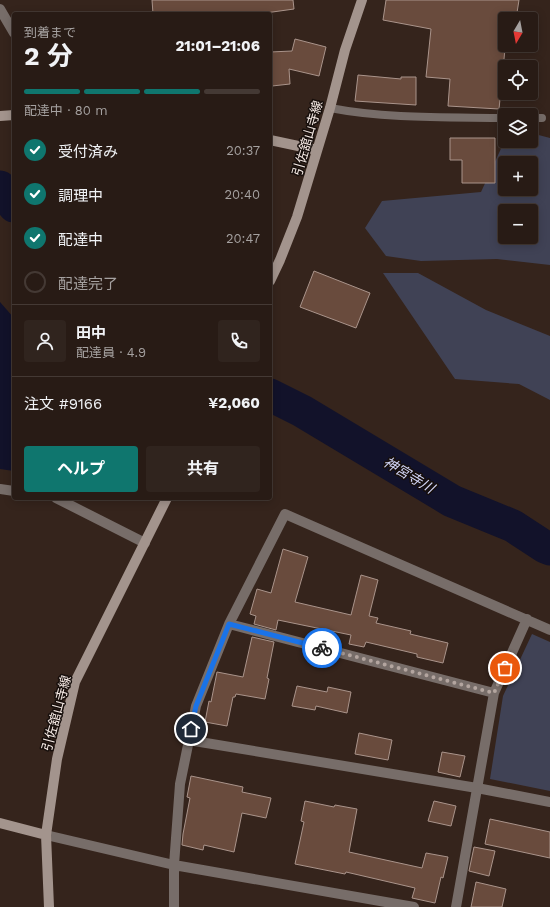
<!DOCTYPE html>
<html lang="ja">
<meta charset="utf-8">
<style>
body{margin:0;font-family:"Work Sans","Noto Sans JP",sans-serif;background:#30241e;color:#f1f3f6;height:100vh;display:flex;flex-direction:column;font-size:15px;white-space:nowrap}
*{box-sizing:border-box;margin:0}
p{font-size:13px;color:#a5a1a0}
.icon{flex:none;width:22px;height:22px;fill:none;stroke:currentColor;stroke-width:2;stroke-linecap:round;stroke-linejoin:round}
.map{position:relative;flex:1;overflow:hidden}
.sheet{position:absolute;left:12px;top:12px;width:260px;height:488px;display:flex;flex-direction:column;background:#281b15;border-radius:4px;box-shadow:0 2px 10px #0003,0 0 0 1px #443934}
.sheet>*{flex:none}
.needle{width:26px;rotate:190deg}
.controls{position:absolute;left:498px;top:12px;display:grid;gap:8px}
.controls a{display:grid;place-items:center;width:40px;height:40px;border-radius:4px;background:#281b15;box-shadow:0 2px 10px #0003,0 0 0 1px #443934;font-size:20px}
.pin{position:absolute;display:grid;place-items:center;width:34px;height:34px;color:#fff;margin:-17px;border:2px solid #fff;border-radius:50%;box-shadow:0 1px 4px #0007}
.courier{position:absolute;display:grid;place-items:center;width:40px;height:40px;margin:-20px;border:3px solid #1a73e8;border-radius:50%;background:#fff;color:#222;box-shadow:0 1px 5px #0007}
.overview em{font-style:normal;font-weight:700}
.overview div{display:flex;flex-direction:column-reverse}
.overview{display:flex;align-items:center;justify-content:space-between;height:68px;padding:0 12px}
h1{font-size:26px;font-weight:700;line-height:30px}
.bar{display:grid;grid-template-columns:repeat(4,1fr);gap:6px 4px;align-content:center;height:48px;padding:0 12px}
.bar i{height:5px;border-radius:3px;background:#443934}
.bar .current{background:#0f766e}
.bar p{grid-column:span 4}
.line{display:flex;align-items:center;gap:10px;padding:0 12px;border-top:1px solid #443934}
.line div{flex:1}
.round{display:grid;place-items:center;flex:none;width:42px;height:42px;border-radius:4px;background:#30241e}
ol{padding:0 12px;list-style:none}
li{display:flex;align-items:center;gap:12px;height:44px}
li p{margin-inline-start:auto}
li .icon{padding:4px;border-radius:50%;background:#0f766e;color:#fff;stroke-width:4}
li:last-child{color:#a5a1a0}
li i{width:22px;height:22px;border:2px solid #443934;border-radius:50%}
.primary-button{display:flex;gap:8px;margin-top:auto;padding:8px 12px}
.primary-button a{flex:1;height:46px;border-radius:4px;background:#0f766e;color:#fff;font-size:16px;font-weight:700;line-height:46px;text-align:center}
.primary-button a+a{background:#30241e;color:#f1f3f6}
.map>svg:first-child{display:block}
</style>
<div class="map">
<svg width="550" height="907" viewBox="0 0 550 907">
<rect width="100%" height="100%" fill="#35241c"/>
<path fill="#404255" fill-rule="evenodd" d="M 531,133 L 550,138 L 550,265 L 497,259 L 421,261 L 386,256 L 365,228 L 382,201 L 481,192 L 505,140 L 531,141 ZM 505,163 L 531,163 L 531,189 L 505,189 ZM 505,211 L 531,211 L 531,237 L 505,237 Z
M 383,273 L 418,273 L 486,310 L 550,336 L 550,400 L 519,384 L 455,379 Z
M 532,634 L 550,642 L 550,791 L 490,779 L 503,696 Z"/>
<path fill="#12122a" d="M 0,302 L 14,318 L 14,471 L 0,469 Z"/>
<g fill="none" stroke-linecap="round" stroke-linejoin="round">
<path stroke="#12122a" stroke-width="33" d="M 0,187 L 14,206
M 270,395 L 302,411 L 452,501 L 513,526 L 545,547 L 550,549"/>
</g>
<path fill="#694b3d" stroke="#aa948b" d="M 152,0 L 293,0 L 294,9 L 258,14 L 186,14 L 186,13 L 153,14 Z
M 386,0 L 519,0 L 516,19 L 505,19 L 505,45 L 511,45 L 510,50 L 505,49 L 499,109 L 448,106 L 450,79 L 426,77 L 431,29 L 383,20 Z
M 295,39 L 326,47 L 319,76 L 289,69 L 290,84 L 272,86 L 270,52 L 292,51 Z
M 358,75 L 401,79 L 401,77 L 416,77 L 416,105 L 355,101 Z
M 450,138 L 495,138 L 495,183 L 462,183 L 462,160 L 450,160 Z
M 314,271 L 370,293 L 356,328 L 300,307 Z
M 283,549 L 308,557 L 295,602 L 351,615 L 361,575 L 378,580 L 369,616 L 378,618 L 376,623 L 411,631 L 410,634 L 448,643 L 443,663 L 417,657 L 417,654 L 366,642 L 364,647 L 349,644 L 351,635 L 278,620 L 276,630 L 254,624 L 256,616 L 250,614 L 257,589 L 271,593 Z
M 252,637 L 274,642 L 267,678 L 269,679 L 265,699 L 236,694 L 235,697 L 233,697 L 227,726 L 205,722 L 209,701 L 211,702 L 217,672 L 243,677 Z
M 297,686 L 327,692 L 328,687 L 351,692 L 347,713 L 316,706 L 315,710 L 292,706 Z
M 359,733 L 392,740 L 388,760 L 355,754 Z
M 442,752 L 465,756 L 460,777 L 438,772 Z
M 191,776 L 243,787 L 242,792 L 271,798 L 266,818 L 242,813 L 234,852 L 204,845 L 203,850 L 182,845 L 183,834 L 190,798 L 187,797 Z
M 305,801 L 334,807 L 335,805 L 357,809 L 349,852 L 422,868 L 426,853 L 448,857 L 443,878 L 441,877 L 435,903 L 412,898 L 415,888 L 346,872 L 345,874 L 295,864 L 304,822 L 301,821 Z
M 434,801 L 456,806 L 451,826 L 428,821 Z
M 490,819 L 550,832 L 550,858 L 485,844 Z
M 474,847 L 495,851 L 489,876 L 469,871 Z
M 476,882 L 506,889 L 502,907 L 471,907 Z"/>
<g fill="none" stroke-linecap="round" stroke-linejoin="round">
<path stroke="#776d69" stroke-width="8" d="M 330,108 C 387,119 447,117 505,118
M 531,118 L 542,118"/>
<path stroke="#776d69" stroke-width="10" d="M 0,9 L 14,33
M 0,489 L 14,491
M 56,498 L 145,543
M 229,624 L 494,693
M 188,740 L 477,788 L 550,802
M 46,835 L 174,865 L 414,907
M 174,907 L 174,865 L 180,784 L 196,706 L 229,624 L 285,514 L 550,630
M 456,907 L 494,693 L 527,619"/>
<path stroke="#a3948d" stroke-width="10" d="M 0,116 L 14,115
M 270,140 L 317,150
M 270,281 L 280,260 L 297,217 L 330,108 L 345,50 L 362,0
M 0,823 L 46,835
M 49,907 L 46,835 L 57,759 L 75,682 L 167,498"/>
</g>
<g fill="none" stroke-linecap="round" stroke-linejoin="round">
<path stroke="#b3a59f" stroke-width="4" stroke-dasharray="0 7.2" d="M 322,648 L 494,693 L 505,668"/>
<path stroke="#1a73e8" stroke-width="5" d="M 191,729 L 196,706 L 229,624 L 322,648"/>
</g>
<g text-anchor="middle" stroke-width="3" stroke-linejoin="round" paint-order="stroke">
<g font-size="13" fill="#f7ebe6" stroke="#170f0c">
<text transform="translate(307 138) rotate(-74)" y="5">引佐舘山寺線</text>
<text transform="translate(56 713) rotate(-75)" y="5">引佐舘山寺線</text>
</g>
<g font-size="14" font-style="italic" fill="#d2d5f7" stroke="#170f0c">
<text transform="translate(409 475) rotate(31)" y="5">神宮寺川</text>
</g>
</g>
</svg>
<div class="controls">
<a><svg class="needle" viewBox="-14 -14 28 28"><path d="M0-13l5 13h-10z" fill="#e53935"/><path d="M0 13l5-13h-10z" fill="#a5a1a0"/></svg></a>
<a><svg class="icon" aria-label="locate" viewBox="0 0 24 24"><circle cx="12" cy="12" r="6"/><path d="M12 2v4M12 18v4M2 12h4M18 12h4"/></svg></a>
<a><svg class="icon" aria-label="layers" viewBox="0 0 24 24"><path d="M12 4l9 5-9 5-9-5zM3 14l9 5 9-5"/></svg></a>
<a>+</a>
<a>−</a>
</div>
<div class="pin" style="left:505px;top:668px;background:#ea580c"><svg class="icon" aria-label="bag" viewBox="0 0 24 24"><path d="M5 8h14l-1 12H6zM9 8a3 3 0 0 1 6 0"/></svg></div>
<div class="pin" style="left:191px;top:729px;background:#1f2937"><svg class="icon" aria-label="home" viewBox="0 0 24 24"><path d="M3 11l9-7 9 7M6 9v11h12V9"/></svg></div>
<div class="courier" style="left:322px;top:648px"><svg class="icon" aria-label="bike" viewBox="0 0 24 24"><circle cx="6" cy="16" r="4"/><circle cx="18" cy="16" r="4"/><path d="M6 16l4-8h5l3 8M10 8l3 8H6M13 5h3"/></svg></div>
<section class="sheet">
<div class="overview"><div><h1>2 分</h1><p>到着まで</p></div><em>21:01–21:06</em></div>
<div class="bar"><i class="current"></i><i class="current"></i><i class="current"></i><i></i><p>配達中 · 80 m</p></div>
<ol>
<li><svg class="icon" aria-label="check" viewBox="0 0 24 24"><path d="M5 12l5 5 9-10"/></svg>受付済み<p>20:37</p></li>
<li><svg class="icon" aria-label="check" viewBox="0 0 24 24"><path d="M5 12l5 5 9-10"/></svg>調理中<p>20:40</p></li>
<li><svg class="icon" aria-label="check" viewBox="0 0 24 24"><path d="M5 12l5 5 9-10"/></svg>配達中<p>20:47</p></li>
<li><i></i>配達完了</li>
</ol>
<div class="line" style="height:72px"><a class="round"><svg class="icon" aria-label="person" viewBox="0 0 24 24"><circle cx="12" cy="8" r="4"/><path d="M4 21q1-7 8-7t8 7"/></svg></a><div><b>田中</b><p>配達員 · 4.9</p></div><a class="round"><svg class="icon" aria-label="phone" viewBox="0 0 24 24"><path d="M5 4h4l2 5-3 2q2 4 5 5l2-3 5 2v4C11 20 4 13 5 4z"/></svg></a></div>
<div class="line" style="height:52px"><div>注文 #9166</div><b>¥2,060</b></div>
<div class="primary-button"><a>ヘルプ</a><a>共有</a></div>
</section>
</div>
